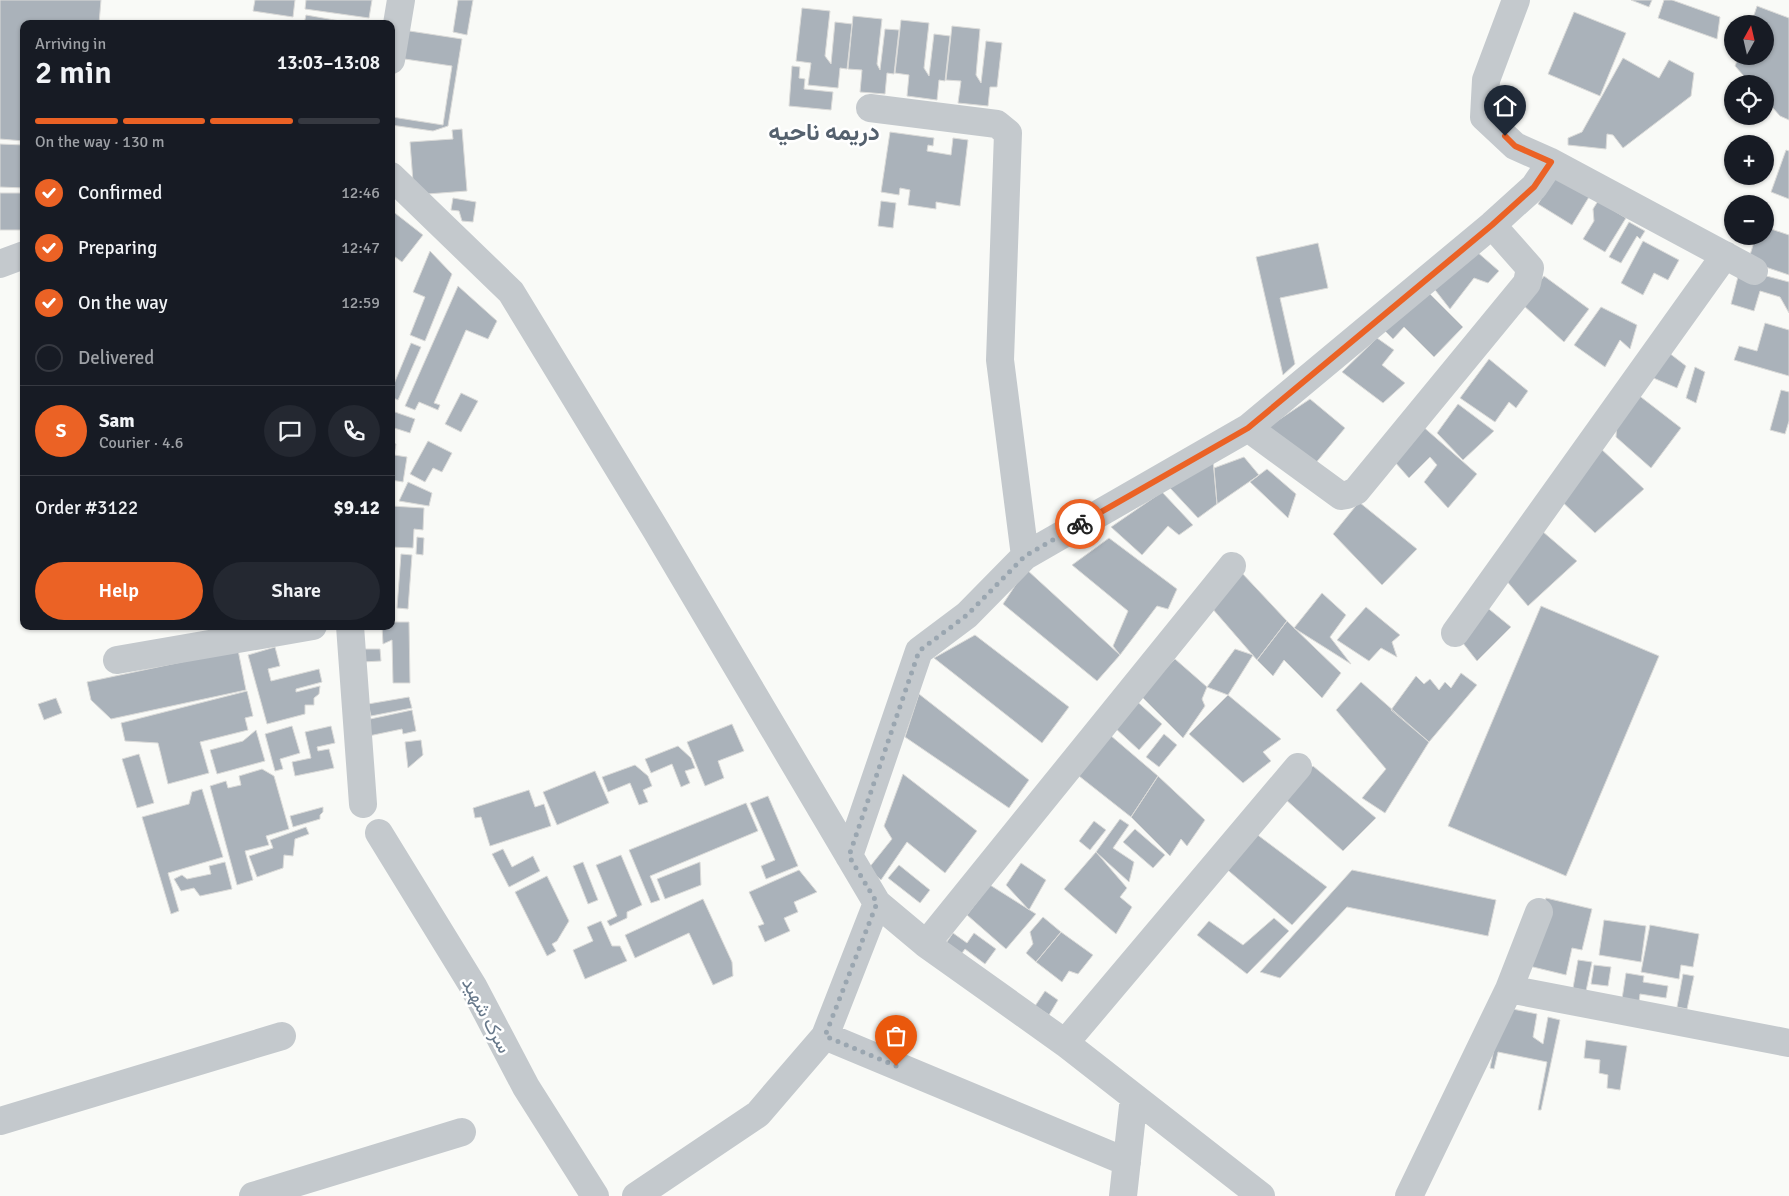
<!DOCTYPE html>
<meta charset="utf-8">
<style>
body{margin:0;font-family:Signika,Vazirmatn,sans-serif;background:#242831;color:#f1f3f6;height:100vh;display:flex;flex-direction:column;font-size:19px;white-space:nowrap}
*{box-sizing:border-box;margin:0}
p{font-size:16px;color:#9ea1a6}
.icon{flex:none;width:28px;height:28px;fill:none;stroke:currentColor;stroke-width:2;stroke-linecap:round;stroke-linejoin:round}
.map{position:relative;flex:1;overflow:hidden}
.drawer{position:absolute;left:20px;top:20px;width:375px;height:610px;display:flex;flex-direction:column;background:#171b24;border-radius:10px;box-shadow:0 1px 4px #0004}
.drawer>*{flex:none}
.needle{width:32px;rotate:8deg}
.fabs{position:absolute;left:1724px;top:15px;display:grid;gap:10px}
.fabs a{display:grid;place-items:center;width:50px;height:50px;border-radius:50%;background:#171b24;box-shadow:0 1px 4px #0004;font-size:25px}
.pin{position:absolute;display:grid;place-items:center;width:42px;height:42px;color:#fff;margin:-51px -21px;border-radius:50% 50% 50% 0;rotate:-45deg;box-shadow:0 0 5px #0007}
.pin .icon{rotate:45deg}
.courier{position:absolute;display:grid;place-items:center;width:50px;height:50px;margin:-25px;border:4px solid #eb6225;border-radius:50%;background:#fff;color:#222;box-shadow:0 1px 6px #0007}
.headline em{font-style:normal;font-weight:600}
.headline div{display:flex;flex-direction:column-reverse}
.headline{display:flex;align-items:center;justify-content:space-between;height:85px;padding:0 15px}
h1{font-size:32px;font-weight:600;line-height:38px}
.bar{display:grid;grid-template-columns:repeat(4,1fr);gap:8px 5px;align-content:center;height:60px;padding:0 15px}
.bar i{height:6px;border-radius:4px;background:#363941}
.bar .selected{background:#eb6225}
.bar p{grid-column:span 4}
.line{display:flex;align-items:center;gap:12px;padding:0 15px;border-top:1px solid #363941}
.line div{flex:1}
.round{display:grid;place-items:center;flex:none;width:52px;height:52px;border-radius:26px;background:#242831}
ol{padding:0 15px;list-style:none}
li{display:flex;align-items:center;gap:15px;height:55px}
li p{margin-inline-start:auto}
li .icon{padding:5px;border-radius:50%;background:#eb6225;color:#fff;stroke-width:4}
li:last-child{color:#9ea1a6}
li i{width:28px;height:28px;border:2px solid #363941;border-radius:50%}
.primary-button{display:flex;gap:10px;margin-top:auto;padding:10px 15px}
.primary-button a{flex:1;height:58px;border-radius:30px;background:#eb6225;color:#fff;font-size:20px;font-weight:600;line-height:58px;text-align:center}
.primary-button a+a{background:#242831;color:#f1f3f6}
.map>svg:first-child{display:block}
</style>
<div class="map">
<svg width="1789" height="1196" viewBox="0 0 1789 1196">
<rect width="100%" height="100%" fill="#f9faf7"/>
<path fill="#aab2ba" stroke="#dbdbd9" d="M 0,0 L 101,0 L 99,24 L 24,24 L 24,141 L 0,139 Z
M 255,0 L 295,0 L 293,17 L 253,11 Z
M 306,0 L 372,0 L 369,18 L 305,9 Z
M 458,0 L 473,0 L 467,35 L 453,32 Z
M 1631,0 L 1652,0 L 1649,7 Z
M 1664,0 L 1672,0 L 1720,17 L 1717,39 L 1658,18 Z
M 1757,6 L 1789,18 L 1789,120 L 1780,116 L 1765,99 L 1765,84 L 1751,84 L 1735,66 L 1739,56 L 1765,56 L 1765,24 L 1751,24 Z
M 802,8 L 830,11 L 825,56 L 831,64 L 835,22 L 852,24 L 847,69 L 840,68 L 838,88 L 808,85 L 811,63 L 796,61 Z
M 1574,12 L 1626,33 L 1600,96 L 1548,74 Z
M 306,15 L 357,24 L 304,24 Z
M 853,16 L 882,19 L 877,64 L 880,70 L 885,29 L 899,30 L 894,74 L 887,73 L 885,94 L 860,92 L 862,70 L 848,69 Z
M 901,20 L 929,23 L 924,68 L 929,76 L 934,34 L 950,36 L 945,81 L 939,80 L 937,100 L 907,96 L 909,75 L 895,73 Z
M 952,26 L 980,29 L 976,75 L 981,83 L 986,41 L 1002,43 L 997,87 L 990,87 L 988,106 L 958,103 L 961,81 L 946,80 Z
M 403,30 L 462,39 L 448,126 L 433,131 L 391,125 L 392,117 L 443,125 L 452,66 L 398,58 Z
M 1623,58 L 1659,78 L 1669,60 L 1694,73 L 1691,96 L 1623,148 L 1613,135 L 1607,134 L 1606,149 L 1568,145 L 1568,138 L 1582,132 Z
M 792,66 L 800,67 L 799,78 L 805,79 L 804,89 L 833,92 L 831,110 L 789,106 Z
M 462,129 L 467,191 L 414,195 L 410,142 L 453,139 L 452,130 Z
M 890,132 L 934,138 L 933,146 L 928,145 L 927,151 L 951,155 L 953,138 L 968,140 L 960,206 L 936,202 L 936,209 L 908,205 L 910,190 L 900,188 L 899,195 L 881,192 Z
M 0,144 L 24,145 L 24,188 L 0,187 Z
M 1786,150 L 1789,151 L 1789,199 L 1771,192 Z
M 1555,176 L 1589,197 L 1572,225 L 1538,204 Z
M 0,193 L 24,193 L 24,230 L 0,230 Z
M 453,198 L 476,202 L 473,222 L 462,221 L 459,211 L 451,210 Z
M 881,201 L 896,203 L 893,228 L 878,226 Z
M 1598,201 L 1626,218 L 1605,252 L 1583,239 L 1594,221 L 1593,209 Z
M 391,210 L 423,235 L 402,262 L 391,254 Z
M 1629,222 L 1645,231 L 1640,239 L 1637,236 L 1621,263 L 1609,257 Z
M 1765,227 L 1789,235 L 1789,275 L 1748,261 L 1756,236 L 1765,236 Z
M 1643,241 L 1679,260 L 1668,280 L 1654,273 L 1643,295 L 1621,283 Z
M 1318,243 L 1328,288 L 1280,298 L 1295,364 L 1283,375 L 1256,257 Z
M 430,251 L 452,274 L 425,341 L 410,335 L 425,297 L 413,292 Z
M 1476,251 L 1499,271 L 1488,283 L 1474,278 L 1450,309 L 1432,286 Z
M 1740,269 L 1789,282 L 1789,313 L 1780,297 L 1760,291 L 1754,311 L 1731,304 Z
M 1544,276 L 1589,309 L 1564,342 L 1523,305 Z
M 458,286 L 497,321 L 488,339 L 466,330 L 434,403 L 440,405 L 438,410 L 419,402 L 415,410 L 405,406 Z
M 1426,290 L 1463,327 L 1434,357 L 1404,327 L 1393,339 L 1384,330 Z
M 1601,307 L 1637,325 L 1630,349 L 1620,340 L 1605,367 L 1574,345 Z
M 1765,323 L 1789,330 L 1789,376 L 1734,360 L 1739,346 L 1757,351 Z
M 1377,338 L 1394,350 L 1382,365 L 1405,383 L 1383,403 L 1342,372 Z
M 411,343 L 421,347 L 398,400 L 391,397 L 391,383 L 394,384 Z
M 1660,346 L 1686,366 L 1677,388 L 1651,377 Z
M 1489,359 L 1528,391 L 1516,408 L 1509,402 L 1495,422 L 1460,398 Z
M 1695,367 L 1705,372 L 1696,403 L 1686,398 Z
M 1781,390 L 1789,392 L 1789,421 L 1785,434 L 1770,430 Z
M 461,393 L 478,401 L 461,432 L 445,424 Z
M 1637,394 L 1681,428 L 1651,468 L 1616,437 L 1617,419 Z
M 1310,399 L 1345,428 L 1314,465 L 1268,427 Z
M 1458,404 L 1494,431 L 1463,460 L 1437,433 Z
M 392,411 L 415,419 L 410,433 L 391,427 Z
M 1420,424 L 1477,474 L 1448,508 L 1424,482 L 1437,465 L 1430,457 L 1409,478 L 1394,461 Z
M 428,441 L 452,453 L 442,472 L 433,468 L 425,482 L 410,474 Z
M 391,443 L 396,444 L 394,455 L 407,457 L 403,482 L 391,480 Z
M 1599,447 L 1644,489 L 1595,533 L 1555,495 Z
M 1244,457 L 1259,475 L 1217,504 L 1214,468 Z
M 1213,460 L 1217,504 L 1198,518 L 1170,488 Z
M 1267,469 L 1296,494 L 1288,518 L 1250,482 Z
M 408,482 L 432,493 L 429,506 L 399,501 Z
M 1162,492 L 1193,525 L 1179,535 L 1168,526 L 1142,555 L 1111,527 Z
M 1359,502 L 1417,549 L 1382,585 L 1333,534 Z
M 391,506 L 424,508 L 423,530 L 414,529 L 413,548 L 391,547 Z
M 1542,531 L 1577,561 L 1528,606 L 1499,572 Z
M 417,537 L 424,538 L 423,555 L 416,554 Z
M 1109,538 L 1177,589 L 1168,609 L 1157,606 L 1120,655 L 1113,646 L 1128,611 L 1072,565 Z
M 401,554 L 412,555 L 408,609 L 397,608 Z
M 1026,569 L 1120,655 L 1097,681 L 1003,604 Z
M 1241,572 L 1287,621 L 1257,660 L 1211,607 Z
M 1322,593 L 1346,615 L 1330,637 L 1351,664 L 1294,628 Z
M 1479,601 L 1511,627 L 1477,661 L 1455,633 Z
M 1541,606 L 1659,656 L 1566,876 L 1448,826 Z
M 1366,607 L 1400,635 L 1392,642 L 1397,657 L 1381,648 L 1369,661 L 1337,640 Z
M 1287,621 L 1341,673 L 1322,698 L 1284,660 L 1273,676 L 1257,660 Z
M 391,622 L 409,622 L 410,683 L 393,683 L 392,640 L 383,644 L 382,626 L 391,626 Z
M 975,635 L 1069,707 L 1042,743 L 934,658 Z
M 275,647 L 280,666 L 268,669 L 271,681 L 319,669 L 322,682 L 296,689 L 296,692 L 320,686 L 319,694 L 314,698 L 314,705 L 305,705 L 305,714 L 267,724 L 248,655 Z
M 361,649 L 380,649 L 381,661 L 362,662 Z
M 1235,649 L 1253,655 L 1228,695 L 1207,687 Z
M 238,650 L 246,690 L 111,719 L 91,700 L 87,682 Z
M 1175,659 L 1207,687 L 1202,699 L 1205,706 L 1183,738 L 1140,695 Z
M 1461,673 L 1477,685 L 1429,742 L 1391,710 L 1416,676 L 1424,684 L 1430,679 L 1439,690 L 1445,682 L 1451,688 Z
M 1361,682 L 1429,742 L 1385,813 L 1362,798 L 1386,769 L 1336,710 Z
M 247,691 L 253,716 L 245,718 L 248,730 L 200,742 L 209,773 L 168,784 L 158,743 L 125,741 L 121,723 Z
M 919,694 L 1029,780 L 1009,808 L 905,737 Z
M 1228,695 L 1281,739 L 1263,752 L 1271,761 L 1243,783 L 1189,734 Z
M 409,697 L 412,708 L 371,716 L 368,704 Z
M 1132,697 L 1162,724 L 1139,750 L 1114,727 Z
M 56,698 L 62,713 L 44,720 L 38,704 Z
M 412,710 L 416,731 L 403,734 L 402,729 L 364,737 L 361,721 Z
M 732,724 L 744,751 L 718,761 L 724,778 L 705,786 L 687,742 Z
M 292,726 L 300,753 L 280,759 L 283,769 L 275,771 L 265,734 Z
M 331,726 L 335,743 L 317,747 L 318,751 L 329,749 L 334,768 L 295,776 L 292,762 L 311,758 L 305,732 Z
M 256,730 L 265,761 L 217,774 L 210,750 L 243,741 Z
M 1164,734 L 1177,745 L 1159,767 L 1146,757 Z
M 1110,735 L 1158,776 L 1131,817 L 1079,776 Z
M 421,740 L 423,755 L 408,768 L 405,742 Z
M 678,746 L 691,758 L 695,768 L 685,771 L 690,783 L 681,787 L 672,764 L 651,773 L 645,759 Z
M 139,754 L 154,803 L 137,808 L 122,759 Z
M 635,765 L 648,776 L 652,786 L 643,790 L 648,802 L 639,805 L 630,783 L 608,792 L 602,777 Z
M 1313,766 L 1376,818 L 1343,851 L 1284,798 Z
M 262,769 L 274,776 L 289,829 L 266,836 L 269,845 L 245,851 L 253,880 L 237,885 L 210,786 L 226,781 L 228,788 L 241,785 L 239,776 Z
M 595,771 L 609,803 L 557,825 L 543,792 Z
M 903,774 L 977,831 L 945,873 L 907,842 L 881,880 L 868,869 L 892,839 L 884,826 Z
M 1158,776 L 1205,820 L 1187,846 L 1181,839 L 1170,856 L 1131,817 Z
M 202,789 L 223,857 L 168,873 L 179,911 L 171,914 L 142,817 L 189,804 L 192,792 Z
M 529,790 L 535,807 L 544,804 L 551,826 L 490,846 L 481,817 L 475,818 L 473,808 Z
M 768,796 L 798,866 L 766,879 L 761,866 L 775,860 L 750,803 Z
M 746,803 L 758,831 L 650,876 L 660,900 L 651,903 L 629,850 Z
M 323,807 L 323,812 L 320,815 L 320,819 L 293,827 L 290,816 Z
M 1120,819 L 1129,825 L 1113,848 L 1134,862 L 1129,882 L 1096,852 Z
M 1094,821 L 1106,830 L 1090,850 L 1079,841 Z
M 306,827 L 309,834 L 295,839 L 293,856 L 284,855 L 283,868 L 257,877 L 249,856 L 273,848 L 270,840 Z
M 1135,829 L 1165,855 L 1153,868 L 1123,842 Z
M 1255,833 L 1327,887 L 1292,925 L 1223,866 Z
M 503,849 L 512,867 L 533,856 L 540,871 L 509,887 L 492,854 Z
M 1096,852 L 1127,888 L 1120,897 L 1132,907 L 1116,934 L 1064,889 Z
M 621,855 L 642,905 L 627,912 L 627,918 L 610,926 L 607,921 L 617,916 L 596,865 Z
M 225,862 L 232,889 L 200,896 L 194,888 L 181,891 L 174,879 L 182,875 L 187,879 L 211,874 L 209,866 Z
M 583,862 L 598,900 L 588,904 L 573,866 Z
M 700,862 L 701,885 L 665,899 L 657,879 Z
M 1021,863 L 1046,880 L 1029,910 L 1006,885 Z
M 899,865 L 930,890 L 920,903 L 888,878 Z
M 799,870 L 817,892 L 794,902 L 798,912 L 784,918 L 790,931 L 765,942 L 758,926 L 764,924 L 749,892 Z
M 1352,870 L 1496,900 L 1488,936 L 1347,907 L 1280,978 L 1260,972 Z
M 547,876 L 569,921 L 557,941 L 552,944 L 556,951 L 547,956 L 515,892 Z
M 990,885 L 1036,914 L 1006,949 L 967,915 Z
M 1546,898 L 1592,909 L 1582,950 L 1572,948 L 1566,975 L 1529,966 Z
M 703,899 L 732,962 L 733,976 L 713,985 L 689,933 L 635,958 L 625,935 Z
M 1043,917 L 1061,932 L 1036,962 L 1026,953 L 1033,944 L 1030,932 Z
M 1274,918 L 1289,931 L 1247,974 L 1197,935 L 1209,921 L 1243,945 Z
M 1604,920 L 1646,926 L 1641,962 L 1599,955 Z
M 601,921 L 612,946 L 620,946 L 627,961 L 585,979 L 573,950 L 593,941 L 587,927 Z
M 1650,925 L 1699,934 L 1693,967 L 1681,965 L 1679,979 L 1641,972 Z
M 1061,932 L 1093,955 L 1078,974 L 1069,971 L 1062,982 L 1036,962 Z
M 953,933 L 967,943 L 974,933 L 996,949 L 985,964 L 965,949 L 959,957 L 944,946 Z
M 1578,960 L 1592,962 L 1586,991 L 1573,988 Z
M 1594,965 L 1611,967 L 1608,986 L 1591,984 Z
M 1626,973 L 1644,976 L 1643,982 L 1668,986 L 1666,998 L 1640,994 L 1639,1002 L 1622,999 Z
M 1683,974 L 1694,976 L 1687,1009 L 1677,1007 Z
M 1045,991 L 1058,1000 L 1049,1015 L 1035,1006 Z
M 1503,1007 L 1537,1014 L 1533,1037 L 1543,1044 L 1548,1017 L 1560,1020 L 1541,1110 L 1538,1110 L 1547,1062 L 1498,1052 L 1494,1069 L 1490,1068 Z
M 1586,1040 L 1627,1046 L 1620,1090 L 1607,1088 L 1608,1075 L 1599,1073 L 1600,1060 L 1584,1058 Z"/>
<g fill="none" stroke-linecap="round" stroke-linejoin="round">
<path stroke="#c4c9cd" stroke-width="28" d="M 1516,0 L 1486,80 L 1484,117 L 1515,146 L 1551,162 L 1754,271
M 391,60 L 401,0
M 870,108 L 997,124 L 1008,133 L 1000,360 L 1025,556
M 391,176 L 511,292 L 656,530 L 877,903 L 926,944 L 1065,1043 L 1261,1196
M 0,264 L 24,255
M 1248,428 L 1341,496 L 1347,495 L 1356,491 L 1527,283 L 1530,268 L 1492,225
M 350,626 L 363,804
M 1455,633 L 1725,255
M 117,660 L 313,626
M 379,833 L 473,986 L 526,1087 L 595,1196
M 849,856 L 919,651 L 967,615 L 1025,556 L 1248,428 L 1492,225 L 1534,187 L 1551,162
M 926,944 L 1232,566
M 1509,989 L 1789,1043
M 825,1036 L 1127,1162
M 1065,1043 L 1298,767
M 0,1121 L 282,1036
M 253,1196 L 462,1132
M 636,1196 L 758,1114 L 825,1036 L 877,903
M 1123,1196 L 1134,1097
M 1409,1196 L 1509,989 L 1539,912"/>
</g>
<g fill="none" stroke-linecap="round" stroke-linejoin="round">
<path stroke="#9aa6b0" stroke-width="5" stroke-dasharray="0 9" d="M 896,1066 L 825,1036 L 877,903 L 849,856 L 919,651 L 967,615 L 1025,556 L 1080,524"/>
<path stroke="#eb6225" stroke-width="6" d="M 1080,524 L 1248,428 L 1492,225 L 1534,187 L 1551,162 L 1515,146 L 1505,136"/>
</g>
<g text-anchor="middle" stroke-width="5" stroke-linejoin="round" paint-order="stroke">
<g font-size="19" fill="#67788a" stroke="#fff">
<text transform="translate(487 1015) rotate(62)" y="7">سرک شهید</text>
</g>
<g font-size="24" font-weight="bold" fill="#55616e" stroke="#fff">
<text x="824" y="140">دریمه ناحیه</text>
</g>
</g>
</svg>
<div class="fabs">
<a><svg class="needle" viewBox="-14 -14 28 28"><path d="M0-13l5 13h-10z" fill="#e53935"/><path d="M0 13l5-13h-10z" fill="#9ea1a6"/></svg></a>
<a><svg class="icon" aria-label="locate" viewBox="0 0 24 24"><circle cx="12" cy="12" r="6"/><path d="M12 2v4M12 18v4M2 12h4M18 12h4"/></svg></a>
<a>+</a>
<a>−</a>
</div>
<div class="pin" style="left:896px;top:1066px;background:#ea580c"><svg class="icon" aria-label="bag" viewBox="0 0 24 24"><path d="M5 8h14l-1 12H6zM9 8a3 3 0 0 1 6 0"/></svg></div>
<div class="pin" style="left:1505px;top:136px;background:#1f2937"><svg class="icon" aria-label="home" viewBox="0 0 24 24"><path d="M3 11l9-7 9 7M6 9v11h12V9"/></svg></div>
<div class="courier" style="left:1080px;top:524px"><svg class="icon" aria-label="bike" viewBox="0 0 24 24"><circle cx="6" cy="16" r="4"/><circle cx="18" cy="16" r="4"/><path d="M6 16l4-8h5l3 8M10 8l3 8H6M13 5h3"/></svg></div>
<section class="drawer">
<div class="headline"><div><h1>2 min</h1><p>Arriving in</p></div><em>13:03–13:08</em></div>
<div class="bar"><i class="selected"></i><i class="selected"></i><i class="selected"></i><i></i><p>On the way · 130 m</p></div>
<ol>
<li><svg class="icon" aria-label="check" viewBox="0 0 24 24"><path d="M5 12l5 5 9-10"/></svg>Confirmed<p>12:46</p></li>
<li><svg class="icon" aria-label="check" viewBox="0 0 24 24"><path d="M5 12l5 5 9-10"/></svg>Preparing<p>12:47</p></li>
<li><svg class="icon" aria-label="check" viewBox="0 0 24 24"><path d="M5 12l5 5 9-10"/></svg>On the way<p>12:59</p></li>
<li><i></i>Delivered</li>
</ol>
<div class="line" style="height:90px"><b class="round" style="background:#eb6225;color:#fff">S</b><div><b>Sam</b><p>Courier · 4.6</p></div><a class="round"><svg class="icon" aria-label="chat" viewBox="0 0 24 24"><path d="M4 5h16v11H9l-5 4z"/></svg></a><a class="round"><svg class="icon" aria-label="phone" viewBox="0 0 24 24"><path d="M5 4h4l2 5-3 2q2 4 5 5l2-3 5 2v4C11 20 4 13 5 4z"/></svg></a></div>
<div class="line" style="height:65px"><div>Order #3122</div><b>$9.12</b></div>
<div class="primary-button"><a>Help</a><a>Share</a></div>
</section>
</div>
